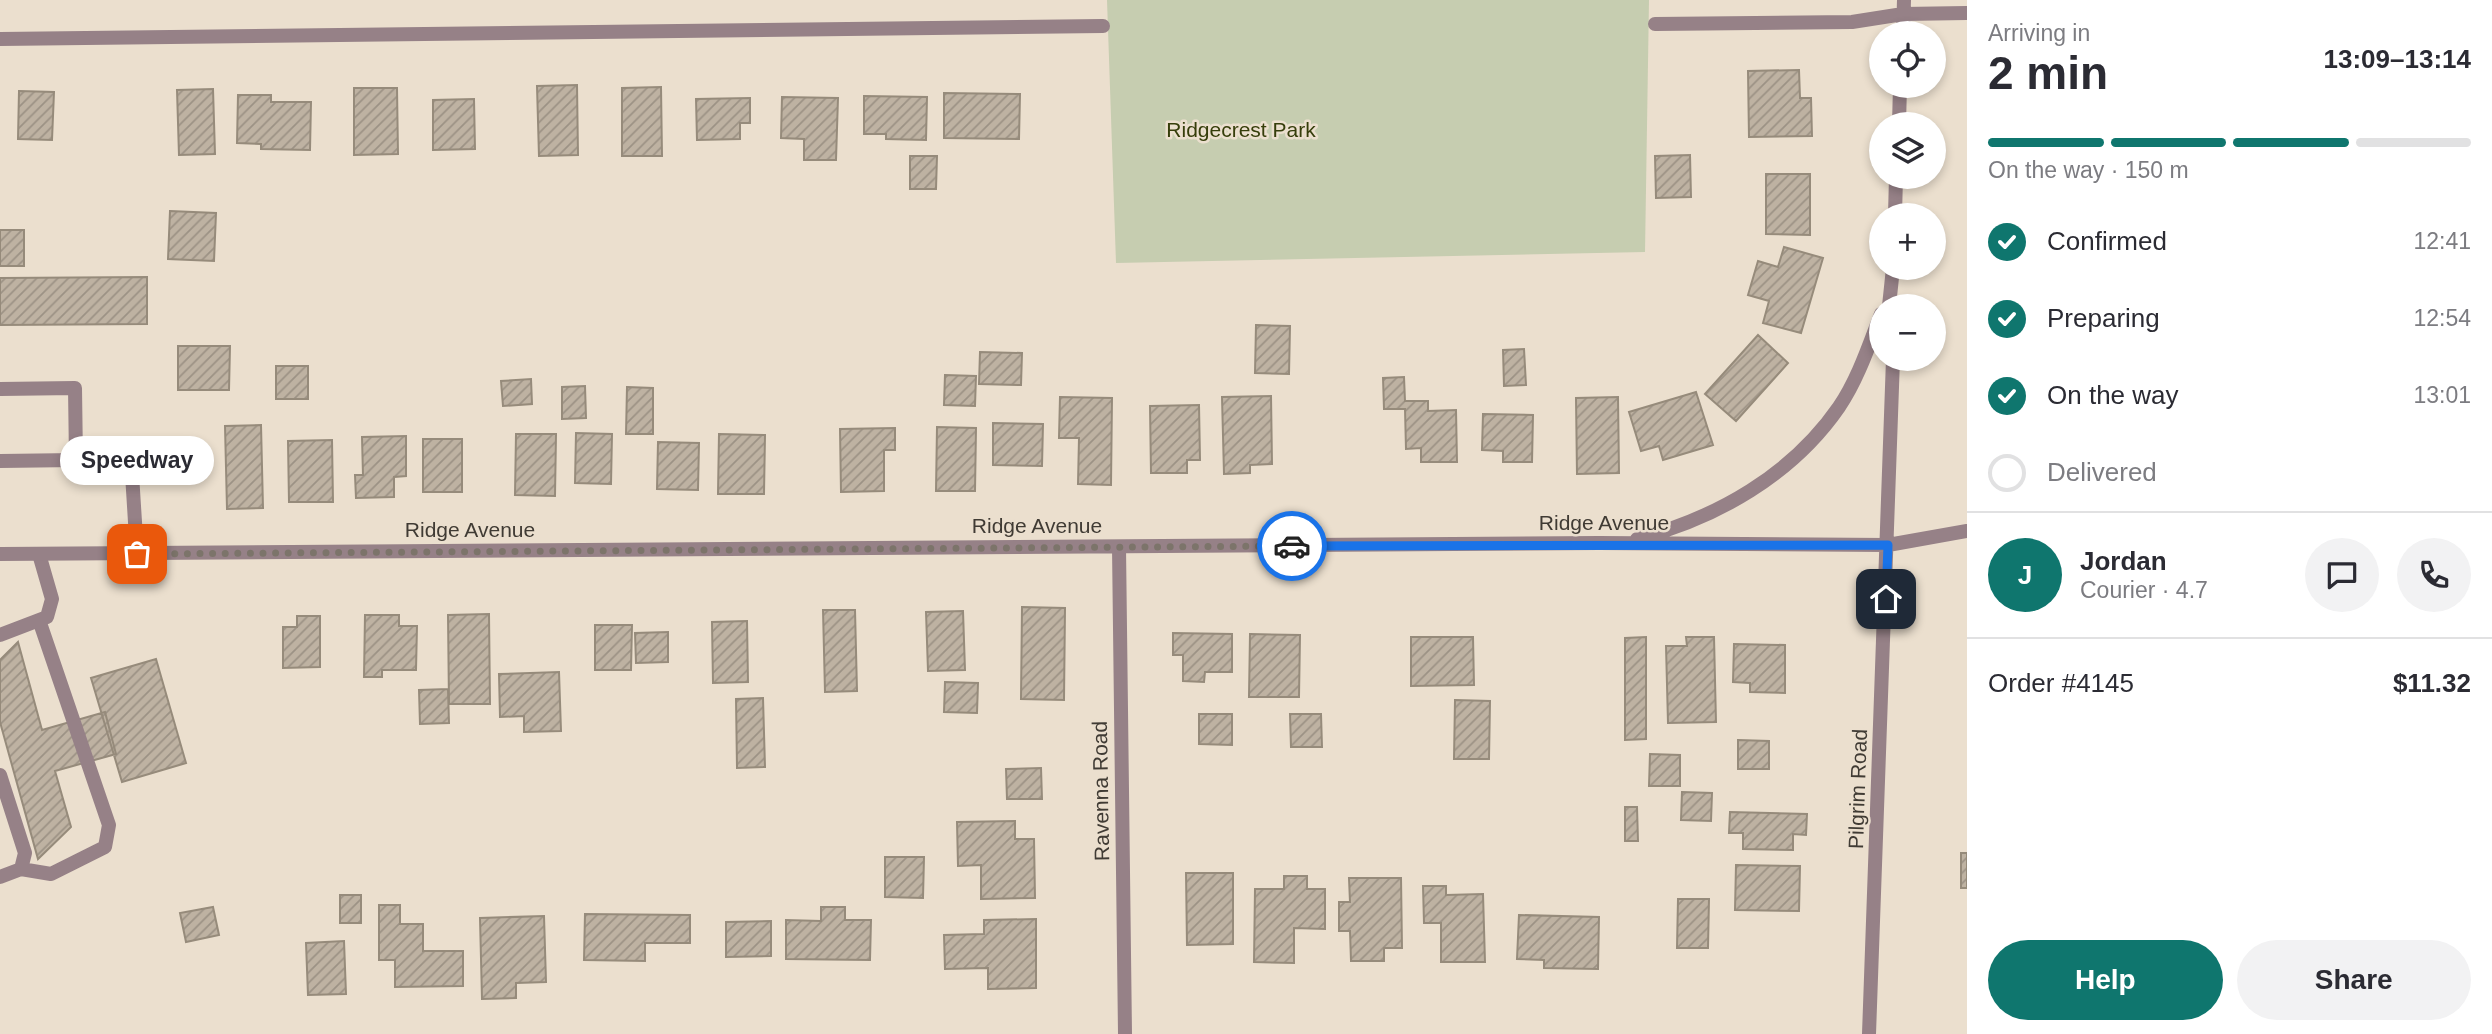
<!DOCTYPE html>
<meta charset="utf-8">
<style>
body{margin:0;font-family:Arial,sans-serif;background:#f2f2f3;color:#2b2b33;height:100vh;display:flex;flex-direction:column;font-size:26px;white-space:nowrap}
*{box-sizing:border-box;margin:0}
p{font-size:23px;color:#7c7c81}
.icon{flex:none;width:38px;height:38px;fill:none;stroke:currentColor;stroke-width:2;stroke-linecap:round;stroke-linejoin:round}
.map{position:relative;flex:1;overflow:hidden}
.drawer{display:flex;flex-direction:column;background:#fff;width:525px}
.drawer>*{flex:none}
.fabs{position:absolute;left:1869px;top:21px;display:grid;gap:14px}
.fabs a{display:grid;place-items:center;width:77px;height:77px;border-radius:50%;background:#fff;box-shadow:0 4px 10px #0003;font-size:35px}
.pin{position:absolute;display:grid;place-items:center;width:60px;height:60px;color:#fff;margin:-30px;border-radius:14px;box-shadow:0 4px 10px #0006}
.courier{position:absolute;display:grid;place-items:center;width:70px;height:70px;margin:-35px;border:5px solid #1a73e8;border-radius:50%;background:#fff;color:#222;box-shadow:0 2px 9px #0007}
.bubble{position:absolute;height:49px;border-radius:24px;background:#fff;box-shadow:0 4px 10px #0003;font-size:23px;font-weight:700;line-height:49px;text-align:center}
.summary em{font-style:normal;font-weight:700}
.summary div{display:flex;flex-direction:column-reverse}
.summary{display:flex;align-items:center;justify-content:space-between;height:119px;padding:0 21px}
h1{font-size:46px;font-weight:700;line-height:52px}
.bar{display:grid;grid-template-columns:repeat(4,1fr);gap:10px 7px;align-content:center;height:84px;padding:0 21px}
.bar i{height:9px;border-radius:5px;background:#e1e1e2}
.bar .active{background:#0f766e}
.bar p{grid-column:span 4}
.line{display:flex;align-items:center;gap:18px;padding:0 21px;border-top:2px solid #e1e1e2}
.line div{flex:1}
.round{display:grid;place-items:center;flex:none;width:74px;height:74px;border-radius:37px;background:#f2f2f3}
ol{padding:0 21px;list-style:none}
li{display:flex;align-items:center;gap:21px;height:77px}
li p{margin-inline-start:auto}
li .icon{padding:7px;border-radius:50%;background:#0f766e;color:#fff;stroke-width:4}
li:last-child{color:#7c7c81}
li i{width:38px;height:38px;border:4px solid #e1e1e2;border-radius:50%}
.button{display:flex;gap:14px;margin-top:auto;padding:14px 21px}
.button a{flex:1;height:80px;border-radius:42px;background:#0f766e;color:#fff;font-size:28px;font-weight:700;line-height:80px;text-align:center}
.button a+a{background:#f2f2f3;color:#2b2b33}
main{display:flex;flex:1;min-height:0}
.map>svg:first-child{display:block}
</style>
<main>
<div class="map">
<svg width="1967" height="1034" viewBox="0 0 1967 1034">
<defs>
<pattern id="building-hatch" width="6" height="6" patternUnits="userSpaceOnUse" patternTransform="scale(1.75)"><rect width="6" height="6" fill="#beb2a2"/><path d="M-1 1l2-2M0 6l6-6M5 7l2-2" fill="none" stroke="#9c9285"/></pattern>
</defs>
<rect width="100%" height="100%" fill="#ebdfce"/>
<path fill="#c6cdb0" d="M 1107,0 L 1649,0 L 1645,252 L 1116,263 Z"/>
<path fill="url(#building-hatch)" stroke="#968b7b" stroke-width="2" d="M 1799,70 L 1800,98 L 1811,98 L 1812,136 L 1749,137 L 1748,71 Z
M 577,85 L 578,155 L 539,156 L 537,86 Z
M 661,87 L 662,156 L 622,156 L 622,88 Z
M 354,88 L 397,88 L 398,154 L 354,155 Z
M 213,89 L 215,154 L 179,155 L 177,90 Z
M 19,91 L 54,92 L 52,140 L 18,139 Z
M 944,93 L 1020,94 L 1019,139 L 944,138 Z
M 238,95 L 271,95 L 271,102 L 311,102 L 310,150 L 261,149 L 261,144 L 237,143 Z
M 864,96 L 927,97 L 926,140 L 886,139 L 886,134 L 864,134 Z
M 782,97 L 838,98 L 836,160 L 804,160 L 804,139 L 781,138 Z
M 750,98 L 750,123 L 740,123 L 740,139 L 697,140 L 696,99 Z
M 474,99 L 475,149 L 433,150 L 433,100 Z
M 1690,155 L 1691,197 L 1656,198 L 1655,156 Z
M 910,156 L 937,156 L 936,189 L 910,189 Z
M 1766,174 L 1810,174 L 1810,235 L 1766,234 Z
M 170,211 L 216,213 L 214,261 L 168,259 Z
M 0,230 L 24,230 L 24,266 L 0,266 Z
M 1784,247 L 1823,258 L 1801,333 L 1763,323 L 1769,301 L 1748,295 L 1758,261 L 1778,267 Z
M 147,277 L 147,324 L 0,325 L 0,278 Z
M 1256,325 L 1290,326 L 1289,374 L 1255,373 Z
M 1758,335 L 1788,363 L 1736,421 L 1705,394 Z
M 178,346 L 230,346 L 229,390 L 178,390 Z
M 1524,349 L 1526,385 L 1504,386 L 1503,350 Z
M 980,352 L 1022,353 L 1021,385 L 979,384 Z
M 276,366 L 308,366 L 308,399 L 276,399 Z
M 945,375 L 976,376 L 975,406 L 944,405 Z
M 1404,377 L 1405,401 L 1428,401 L 1428,411 L 1456,410 L 1457,462 L 1421,462 L 1421,448 L 1406,449 L 1405,409 L 1384,409 L 1383,378 Z
M 531,379 L 532,404 L 503,406 L 501,381 Z
M 585,386 L 586,418 L 562,419 L 562,387 Z
M 627,387 L 653,388 L 653,434 L 626,434 Z
M 1696,392 L 1713,445 L 1663,460 L 1659,446 L 1641,451 L 1629,412 Z
M 1271,396 L 1272,464 L 1250,465 L 1250,473 L 1224,474 L 1222,397 Z
M 1060,397 L 1112,398 L 1111,485 L 1078,484 L 1079,438 L 1059,438 Z
M 1618,397 L 1619,473 L 1577,474 L 1576,398 Z
M 1199,405 L 1200,460 L 1187,460 L 1187,473 L 1151,473 L 1150,406 Z
M 1483,414 L 1533,415 L 1532,462 L 1503,462 L 1503,451 L 1482,450 Z
M 993,423 L 1043,424 L 1042,466 L 993,465 Z
M 261,425 L 263,508 L 227,509 L 225,426 Z
M 937,427 L 976,428 L 975,491 L 936,491 Z
M 895,428 L 895,450 L 884,450 L 884,491 L 841,492 L 840,429 Z
M 576,433 L 612,434 L 611,484 L 575,483 Z
M 516,434 L 556,434 L 555,496 L 515,495 Z
M 719,434 L 765,435 L 764,494 L 718,494 Z
M 406,436 L 406,476 L 394,477 L 394,497 L 356,498 L 355,475 L 363,475 L 362,437 Z
M 423,439 L 462,439 L 462,492 L 423,492 Z
M 332,440 L 333,502 L 289,502 L 288,441 Z
M 658,442 L 699,443 L 698,490 L 657,489 Z
M 1022,607 L 1065,608 L 1064,700 L 1021,699 Z
M 823,610 L 855,610 L 857,691 L 825,692 Z
M 963,611 L 965,670 L 928,671 L 926,612 Z
M 489,614 L 490,704 L 449,704 L 448,615 Z
M 365,615 L 399,615 L 399,626 L 417,626 L 416,670 L 382,670 L 382,677 L 364,677 Z
M 297,616 L 320,616 L 320,667 L 283,668 L 283,627 L 297,627 Z
M 747,621 L 748,682 L 713,683 L 712,622 Z
M 595,625 L 632,625 L 631,670 L 595,670 Z
M 668,632 L 668,662 L 636,663 L 635,633 Z
M 1173,633 L 1232,634 L 1232,672 L 1205,672 L 1204,682 L 1183,681 L 1183,655 L 1173,655 Z
M 1250,634 L 1300,635 L 1299,697 L 1249,697 Z
M 1411,637 L 1473,637 L 1474,685 L 1411,686 Z
M 1646,637 L 1646,739 L 1625,740 L 1625,638 Z
M 1686,637 L 1714,637 L 1716,722 L 1668,723 L 1666,646 L 1687,646 Z
M 18,642 L 42,730 L 105,712 L 116,754 L 55,771 L 71,827 L 38,859 L 0,722 L 0,660 Z
M 1734,644 L 1785,645 L 1785,693 L 1750,692 L 1750,683 L 1733,682 Z
M 156,659 L 186,763 L 122,782 L 91,678 Z
M 559,672 L 561,731 L 524,732 L 524,716 L 500,717 L 499,674 Z
M 945,682 L 978,683 L 977,713 L 944,712 Z
M 448,689 L 449,723 L 420,724 L 419,690 Z
M 763,698 L 765,767 L 737,768 L 736,699 Z
M 1455,700 L 1490,701 L 1489,759 L 1454,759 Z
M 1199,714 L 1232,714 L 1232,745 L 1199,744 Z
M 1290,714 L 1321,714 L 1322,747 L 1291,747 Z
M 1738,740 L 1769,741 L 1769,769 L 1738,769 Z
M 1650,754 L 1680,755 L 1680,786 L 1649,786 Z
M 1041,768 L 1042,799 L 1007,799 L 1006,769 Z
M 1682,792 L 1712,793 L 1711,821 L 1681,820 Z
M 1625,807 L 1637,807 L 1638,841 L 1625,841 Z
M 1730,812 L 1807,814 L 1806,835 L 1793,834 L 1793,850 L 1743,849 L 1743,833 L 1729,833 Z
M 1015,821 L 1015,839 L 1034,839 L 1035,898 L 981,899 L 981,865 L 958,866 L 957,822 Z
M 1961,853 L 1967,853 L 1967,888 L 1961,888 Z
M 885,857 L 924,857 L 923,898 L 885,897 Z
M 1736,865 L 1800,866 L 1799,911 L 1735,910 Z
M 1186,873 L 1233,873 L 1233,944 L 1187,945 Z
M 1284,876 L 1307,876 L 1307,889 L 1325,889 L 1325,929 L 1294,928 L 1294,963 L 1254,962 L 1255,889 L 1284,889 Z
M 1349,878 L 1401,878 L 1402,948 L 1384,948 L 1384,961 L 1351,961 L 1350,931 L 1339,931 L 1339,902 L 1350,902 Z
M 1423,886 L 1446,886 L 1446,895 L 1483,894 L 1485,962 L 1441,962 L 1441,923 L 1424,923 Z
M 340,895 L 361,895 L 361,923 L 340,923 Z
M 1678,899 L 1709,899 L 1708,948 L 1677,948 Z
M 379,905 L 400,905 L 400,924 L 423,924 L 423,951 L 463,951 L 463,986 L 395,987 L 395,960 L 379,960 Z
M 213,907 L 219,935 L 186,942 L 180,913 Z
M 821,907 L 845,907 L 845,920 L 871,920 L 870,960 L 786,959 L 786,920 L 821,921 Z
M 585,914 L 690,915 L 690,943 L 645,943 L 645,961 L 584,960 Z
M 1519,915 L 1599,917 L 1598,969 L 1544,968 L 1544,960 L 1517,959 Z
M 544,916 L 546,982 L 516,983 L 516,998 L 482,999 L 480,918 Z
M 1036,919 L 1036,988 L 988,989 L 988,968 L 945,969 L 944,935 L 984,934 L 984,920 Z
M 771,921 L 771,956 L 726,957 L 726,922 Z
M 344,941 L 346,994 L 308,995 L 306,943 Z"/>
<g fill="none" stroke-linecap="round" stroke-linejoin="round">
<path stroke="#968187" stroke-width="14" d="M 0,389 L 75,388 L 76,460 L 0,461
M 76,460 L 131,458 L 137,554
M 0,635 L 47,617 L 52,599 L 39,554
M 0,775 L 25,853 L 21,869 L 0,877
M 21,869 L 51,874 L 105,847 L 109,825 L 39,620"/>
<path stroke="#968187" stroke-width="14" d="M 1655,24 L 1852,22 L 1903,14 L 1967,13
M 1903,33 L 1904,0
M 0,39 L 1103,26
M 1899,124 L 1900,86
M 1895,215 L 1896,177
M 1889,306 L 1893,268
M 1637,539 C 1717,518 1792,475 1839,407 C 1858,379 1869,345 1881,314
M 1119,547 L 1125,1034
M 0,554 L 1599,543 L 1888,545 L 1967,531
M 1869,1034 L 1893,359"/>
</g>
<g fill="none" stroke-linecap="round" stroke-linejoin="round">
<path stroke="#7c746a" stroke-width="7" stroke-dasharray="0 12.6" d="M 137,554 L 1292,546"/>
<path stroke="#1a73e8" stroke-width="9" d="M 1292,546 L 1888,545 L 1886,599"/>
</g>
<g text-anchor="middle" stroke-width="5" stroke-linejoin="round" paint-order="stroke">
<g font-size="21" fill="#363e0b" stroke="#ebdfce">
<text x="1241" y="137">Ridgecrest Park</text>
</g>
<g font-size="21" fill="#403b34" stroke="#ebdfce">
<text x="1604" y="530">Ridge Avenue</text>
<text x="1037" y="533">Ridge Avenue</text>
<text x="470" y="537">Ridge Avenue</text>
<text transform="translate(1858 789) rotate(-88)" y="7">Pilgrim Road</text>
<text transform="translate(1101 791) rotate(-91)" y="7">Ravenna Road</text>
</g>
</g>
</svg>
<div class="fabs">
<a><svg class="icon" aria-label="locate" viewBox="0 0 24 24"><circle cx="12" cy="12" r="6"/><path d="M12 2v4M12 18v4M2 12h4M18 12h4"/></svg></a>
<a><svg class="icon" aria-label="layers" viewBox="0 0 24 24"><path d="M12 4l9 5-9 5-9-5zM3 14l9 5 9-5"/></svg></a>
<a>+</a>
<a>−</a>
</div>
<div class="pin" style="left:137px;top:554px;background:#ea580c"><svg class="icon" aria-label="bag" viewBox="0 0 24 24"><path d="M5 8h14l-1 12H6zM9 8a3 3 0 0 1 6 0"/></svg></div>
<div class="pin" style="left:1886px;top:599px;background:#1f2937"><svg class="icon" aria-label="home" viewBox="0 0 24 24"><path d="M3 11l9-7 9 7M6 9v11h12V9"/></svg></div>
<div class="courier" style="left:1292px;top:546px"><svg class="icon" aria-label="car" viewBox="0 0 24 24"><path d="M5 17H2v-5l4-1 3-4h7l3 4 3 1v5h-3M9 17h6M6 11h13"/><circle cx="7" cy="17" r="2"/><circle cx="17" cy="17" r="2"/></svg></div>
<div class="bubble" style="left:60px;top:436px;width:154px">Speedway</div>
</div>
<section class="drawer">
<div class="summary"><div><h1>2 min</h1><p>Arriving in</p></div><em>13:09–13:14</em></div>
<div class="bar"><i class="active"></i><i class="active"></i><i class="active"></i><i></i><p>On the way · 150 m</p></div>
<ol>
<li><svg class="icon" aria-label="check" viewBox="0 0 24 24"><path d="M5 12l5 5 9-10"/></svg>Confirmed<p>12:41</p></li>
<li><svg class="icon" aria-label="check" viewBox="0 0 24 24"><path d="M5 12l5 5 9-10"/></svg>Preparing<p>12:54</p></li>
<li><svg class="icon" aria-label="check" viewBox="0 0 24 24"><path d="M5 12l5 5 9-10"/></svg>On the way<p>13:01</p></li>
<li><i></i>Delivered</li>
</ol>
<div class="line" style="height:126px"><b class="round" style="background:#0f766e;color:#fff">J</b><div><b>Jordan</b><p>Courier · 4.7</p></div><a class="round"><svg class="icon" aria-label="chat" viewBox="0 0 24 24"><path d="M4 5h16v11H9l-5 4z"/></svg></a><a class="round"><svg class="icon" aria-label="phone" viewBox="0 0 24 24"><path d="M5 4h4l2 5-3 2q2 4 5 5l2-3 5 2v4C11 20 4 13 5 4z"/></svg></a></div>
<div class="line" style="height:91px"><div>Order #4145</div><b>$11.32</b></div>
<div class="button"><a>Help</a><a>Share</a></div>
</section>
</main>
